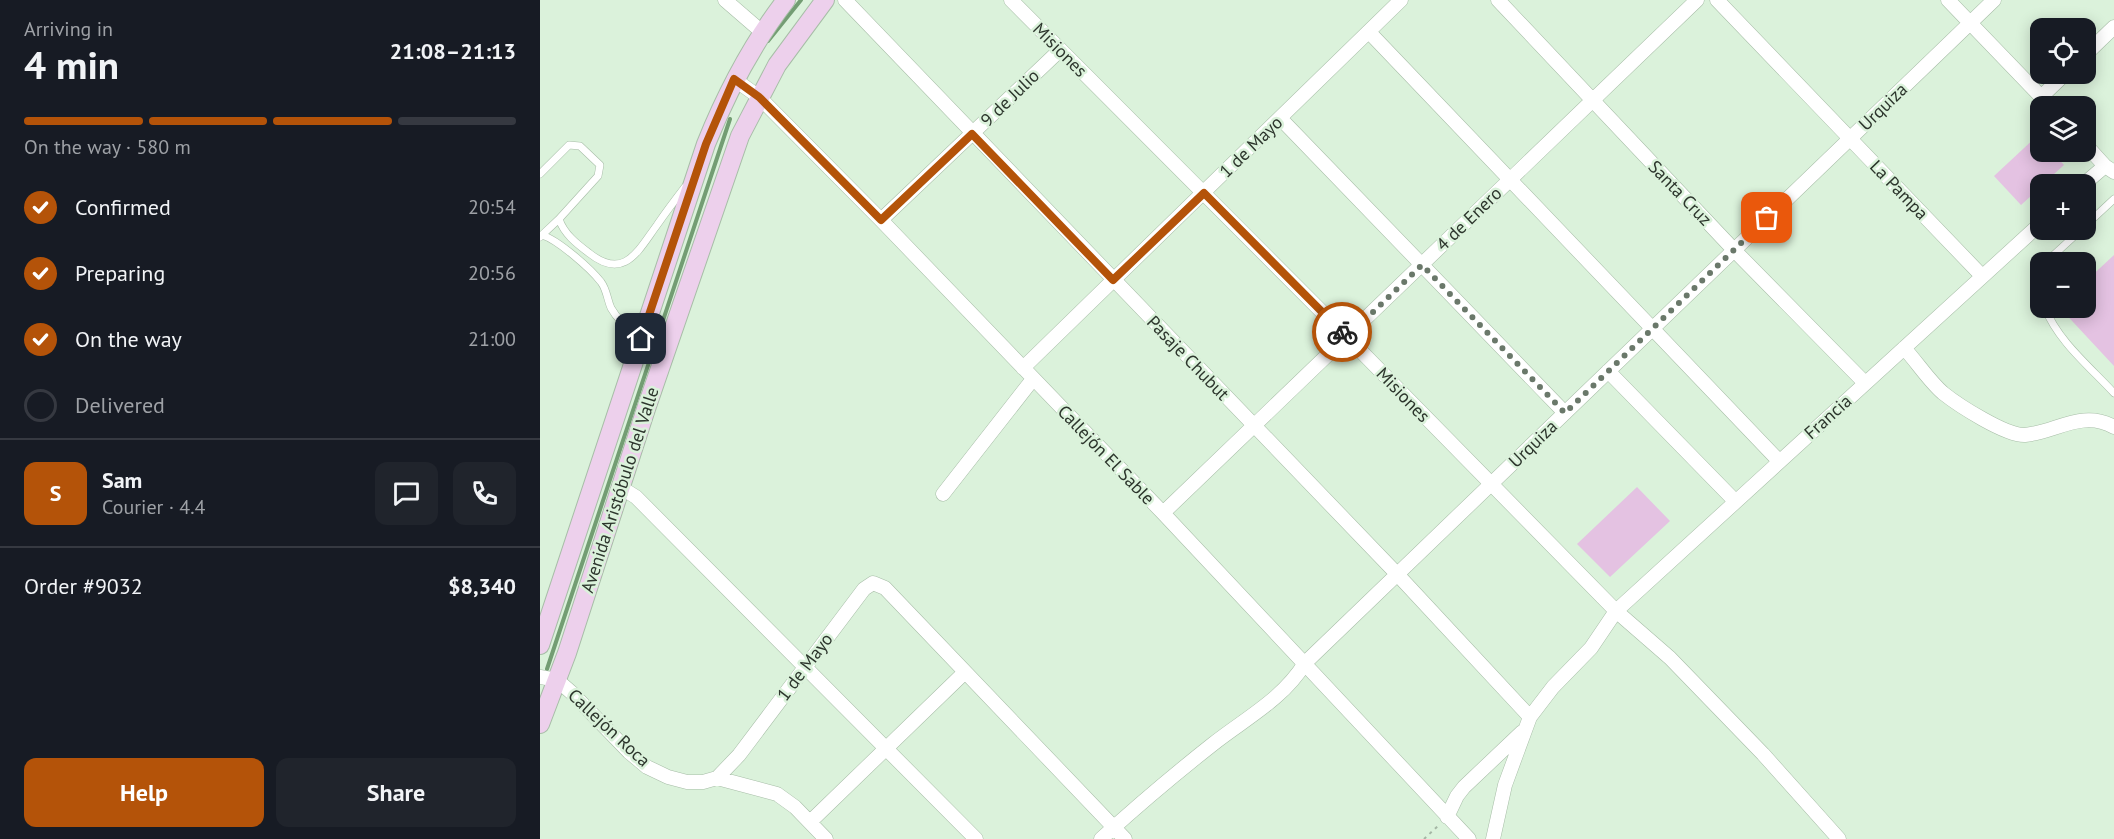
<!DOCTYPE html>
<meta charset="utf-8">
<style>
body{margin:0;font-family:"PT Sans",sans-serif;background:#20242c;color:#f1f3f6;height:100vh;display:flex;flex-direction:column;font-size:22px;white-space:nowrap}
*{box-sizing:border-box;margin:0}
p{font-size:20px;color:#9ea1a6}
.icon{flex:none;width:33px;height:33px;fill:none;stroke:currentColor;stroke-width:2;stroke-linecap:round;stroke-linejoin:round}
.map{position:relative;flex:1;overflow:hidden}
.panel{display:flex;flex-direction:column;background:#171b24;width:540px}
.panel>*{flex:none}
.tools{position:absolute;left:1490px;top:18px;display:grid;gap:12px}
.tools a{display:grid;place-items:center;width:66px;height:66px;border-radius:12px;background:#171b24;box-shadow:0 3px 15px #0003;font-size:30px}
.pin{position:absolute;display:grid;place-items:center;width:51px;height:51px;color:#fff;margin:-26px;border-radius:12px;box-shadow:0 3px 9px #0006}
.courier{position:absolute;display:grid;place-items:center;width:60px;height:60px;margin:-30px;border:4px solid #b45309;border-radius:50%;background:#fff;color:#222;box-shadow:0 2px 8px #0007}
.headline em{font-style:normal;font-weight:700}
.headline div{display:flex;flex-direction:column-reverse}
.headline{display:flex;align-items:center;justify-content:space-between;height:102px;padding:0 24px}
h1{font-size:39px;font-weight:700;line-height:45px}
.bar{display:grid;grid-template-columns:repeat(4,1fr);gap:9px 6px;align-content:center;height:72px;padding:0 24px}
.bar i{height:8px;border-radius:4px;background:#363941}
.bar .selected{background:#b45309}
.bar p{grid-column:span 4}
.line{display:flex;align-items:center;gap:15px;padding:0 24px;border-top:2px solid #363941}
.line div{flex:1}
.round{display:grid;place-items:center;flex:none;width:63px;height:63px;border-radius:12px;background:#20242c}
ol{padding:0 24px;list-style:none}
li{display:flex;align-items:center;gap:18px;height:66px}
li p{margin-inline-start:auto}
li .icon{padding:6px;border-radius:50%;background:#b45309;color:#fff;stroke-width:4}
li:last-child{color:#9ea1a6}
li i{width:33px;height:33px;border:3px solid #363941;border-radius:50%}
.cta{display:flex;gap:12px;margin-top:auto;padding:12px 24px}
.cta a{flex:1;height:69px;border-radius:12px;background:#b45309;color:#fff;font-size:24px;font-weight:700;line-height:69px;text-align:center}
.cta a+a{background:#20242c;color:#f1f3f6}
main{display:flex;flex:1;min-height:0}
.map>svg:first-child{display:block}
</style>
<main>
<section class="panel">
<div class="headline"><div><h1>4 min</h1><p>Arriving in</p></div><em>21:08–21:13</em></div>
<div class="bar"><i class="selected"></i><i class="selected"></i><i class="selected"></i><i></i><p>On the way · 580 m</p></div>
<ol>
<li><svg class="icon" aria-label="check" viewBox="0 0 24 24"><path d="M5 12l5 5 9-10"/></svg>Confirmed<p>20:54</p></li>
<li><svg class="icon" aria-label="check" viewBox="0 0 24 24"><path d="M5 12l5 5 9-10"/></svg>Preparing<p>20:56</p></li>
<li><svg class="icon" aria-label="check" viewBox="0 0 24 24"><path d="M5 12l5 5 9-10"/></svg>On the way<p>21:00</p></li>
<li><i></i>Delivered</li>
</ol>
<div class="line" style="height:108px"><b class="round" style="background:#b45309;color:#fff">S</b><div><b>Sam</b><p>Courier · 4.4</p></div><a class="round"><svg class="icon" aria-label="chat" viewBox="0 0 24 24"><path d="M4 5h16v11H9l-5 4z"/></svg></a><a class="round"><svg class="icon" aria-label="phone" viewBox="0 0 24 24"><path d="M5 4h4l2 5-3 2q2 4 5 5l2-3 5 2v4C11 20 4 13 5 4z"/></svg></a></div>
<div class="line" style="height:78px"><div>Order #9032</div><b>$8,340</b></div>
<div class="cta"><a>Help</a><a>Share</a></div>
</section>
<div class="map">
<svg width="1574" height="839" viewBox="0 0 1574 839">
<rect width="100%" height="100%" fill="#dbf2db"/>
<path fill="#e4c2e2" d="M 1497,136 L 1500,139 L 1500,152 L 1512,152 L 1524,165 L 1503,184 L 1500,184 L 1500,188 L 1481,205 L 1454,176 Z
M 1574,255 L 1574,366 L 1520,308 L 1545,308 L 1545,282 Z
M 1097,487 L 1130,521 L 1070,577 L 1037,544 Z"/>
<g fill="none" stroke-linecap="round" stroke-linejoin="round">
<path stroke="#739d73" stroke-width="4" d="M 228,41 L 261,0
M 7,669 L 190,119"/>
<g stroke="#a7bda7" stroke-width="8">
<path id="lane" d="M 0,174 L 29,145 L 40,146 L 60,165 L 58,176 L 19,219 C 24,234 37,244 49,253 C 84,281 98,251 117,225 C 126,212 135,200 145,187
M 1545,226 L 1574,199
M 2,235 L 19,219
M 0,237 L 2,235 C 18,240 50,268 61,282 C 67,290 67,299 71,308 C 78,321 90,329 101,338
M 1506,262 L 1541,230
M 1500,272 L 1498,277 L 1500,295
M 1505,308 C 1518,341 1550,367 1574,393"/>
</g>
<g stroke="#a7bda7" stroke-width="15">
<path id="street" d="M 185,0 L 222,32
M 305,0 L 857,574 L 990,717
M 471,0 L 807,337 L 1076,611 L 1130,658 L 1223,754 L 1299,839
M 958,0 L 1194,250 L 1325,383
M 1177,0 L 1442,276
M 1408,0 L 1510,106
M 829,32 L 1239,461
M 1545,55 L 1574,27
M 194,79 L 219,97 L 341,220 L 623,513 L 929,839
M 1501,97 L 1525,74
M 740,118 L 1025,413
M 1545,144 L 1565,166 L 1574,172
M 1544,184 L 1565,166
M 341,220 L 520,50
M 1364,348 C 1377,362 1389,381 1403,393 C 1418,405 1466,436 1485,435 C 1516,432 1543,409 1574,427
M 483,368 L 861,0
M 1068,371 L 1195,501
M 80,487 L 96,497 L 436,839
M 403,494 L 493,379
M 623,513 L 1157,0
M 0,677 L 17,680 L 32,693 L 89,752 L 107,767 L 128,777 L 147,782 L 163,782 L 177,778 L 199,755 L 324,589 L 333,583 L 345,588 L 585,839
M 177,778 L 237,794 L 255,807 L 286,839
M 907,817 L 917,796 L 924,787 L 982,732
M 270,822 L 424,673
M 561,839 C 597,806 635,774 673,744 C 706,718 743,699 765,663 L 1454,0
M 953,839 L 965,785 L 990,717 L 1013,687 L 1051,648 L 1076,611 L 1500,224"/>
</g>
<g stroke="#a7bda7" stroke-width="20">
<path id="secondary" d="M 0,645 L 166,144 C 187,92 212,44 246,0
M 0,724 L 27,653 L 106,409 L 200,136 L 237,65 L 285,0"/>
</g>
<path stroke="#a4b6a4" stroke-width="2" stroke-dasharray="3 4.5" stroke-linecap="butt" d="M 884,839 L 899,825"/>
<use href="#lane" stroke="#fff" stroke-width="7"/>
<use href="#street" stroke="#fff" stroke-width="14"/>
<use href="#secondary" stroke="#edd0ec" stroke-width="18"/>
</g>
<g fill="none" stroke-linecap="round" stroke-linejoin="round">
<path stroke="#6a786a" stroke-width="6" stroke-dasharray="0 10.8" d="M 802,332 L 807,337 L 882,265 L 1025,413 L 1227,218"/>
<path stroke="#b45309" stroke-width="8" d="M 101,339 L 166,144 L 194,79 L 219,97 L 341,220 L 432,134 L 573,280 L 664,193 L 802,332"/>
</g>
<g text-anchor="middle" stroke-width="5" stroke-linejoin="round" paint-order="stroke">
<g font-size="18" fill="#2d362d" stroke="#dbf2db">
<text transform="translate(520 50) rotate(45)" y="6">Misiones</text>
<text transform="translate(470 98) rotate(-44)" y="6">9 de Julio</text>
<text transform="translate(1343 107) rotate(-44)" y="6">Urquiza</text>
<text transform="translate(711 147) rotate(-44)" y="6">1 de Mayo</text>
<text transform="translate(1359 190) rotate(46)" y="6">La Pampa</text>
<text transform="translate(1140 193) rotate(46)" y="6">Santa Cruz</text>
<text transform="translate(929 219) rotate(-44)" y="6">4 de Enero</text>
<text transform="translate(648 358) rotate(46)" y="6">Pasaje Chubut</text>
<text transform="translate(863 395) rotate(46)" y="6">Misiones</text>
<text transform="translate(1288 417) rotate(-42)" y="6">Francia</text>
<text transform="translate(993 444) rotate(-44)" y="6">Urquiza</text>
<text transform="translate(566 455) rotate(46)" y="6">Callejón El Sable</text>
<text transform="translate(80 490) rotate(-72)" y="6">Avenida Aristóbulo del Valle</text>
<text transform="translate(265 667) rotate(-53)" y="6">1 de Mayo</text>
<text transform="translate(69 728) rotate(43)" y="6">Callejón Roca</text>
</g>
</g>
</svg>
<div class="tools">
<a><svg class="icon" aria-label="locate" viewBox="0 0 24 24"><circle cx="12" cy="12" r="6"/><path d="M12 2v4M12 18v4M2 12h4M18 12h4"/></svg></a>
<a><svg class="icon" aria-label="layers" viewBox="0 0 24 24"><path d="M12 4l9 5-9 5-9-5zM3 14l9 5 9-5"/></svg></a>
<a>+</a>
<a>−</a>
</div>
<div class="pin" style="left:1227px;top:218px;background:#ea580c"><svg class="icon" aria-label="bag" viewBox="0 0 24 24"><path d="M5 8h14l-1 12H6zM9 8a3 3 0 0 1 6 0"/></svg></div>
<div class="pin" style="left:101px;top:339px;background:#1f2937"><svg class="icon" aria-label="home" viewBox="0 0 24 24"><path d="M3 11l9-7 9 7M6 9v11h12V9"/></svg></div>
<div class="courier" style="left:802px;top:332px"><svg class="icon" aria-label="bike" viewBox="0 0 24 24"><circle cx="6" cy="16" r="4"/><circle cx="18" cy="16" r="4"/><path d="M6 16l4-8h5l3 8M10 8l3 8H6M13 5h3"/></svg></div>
</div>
</main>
